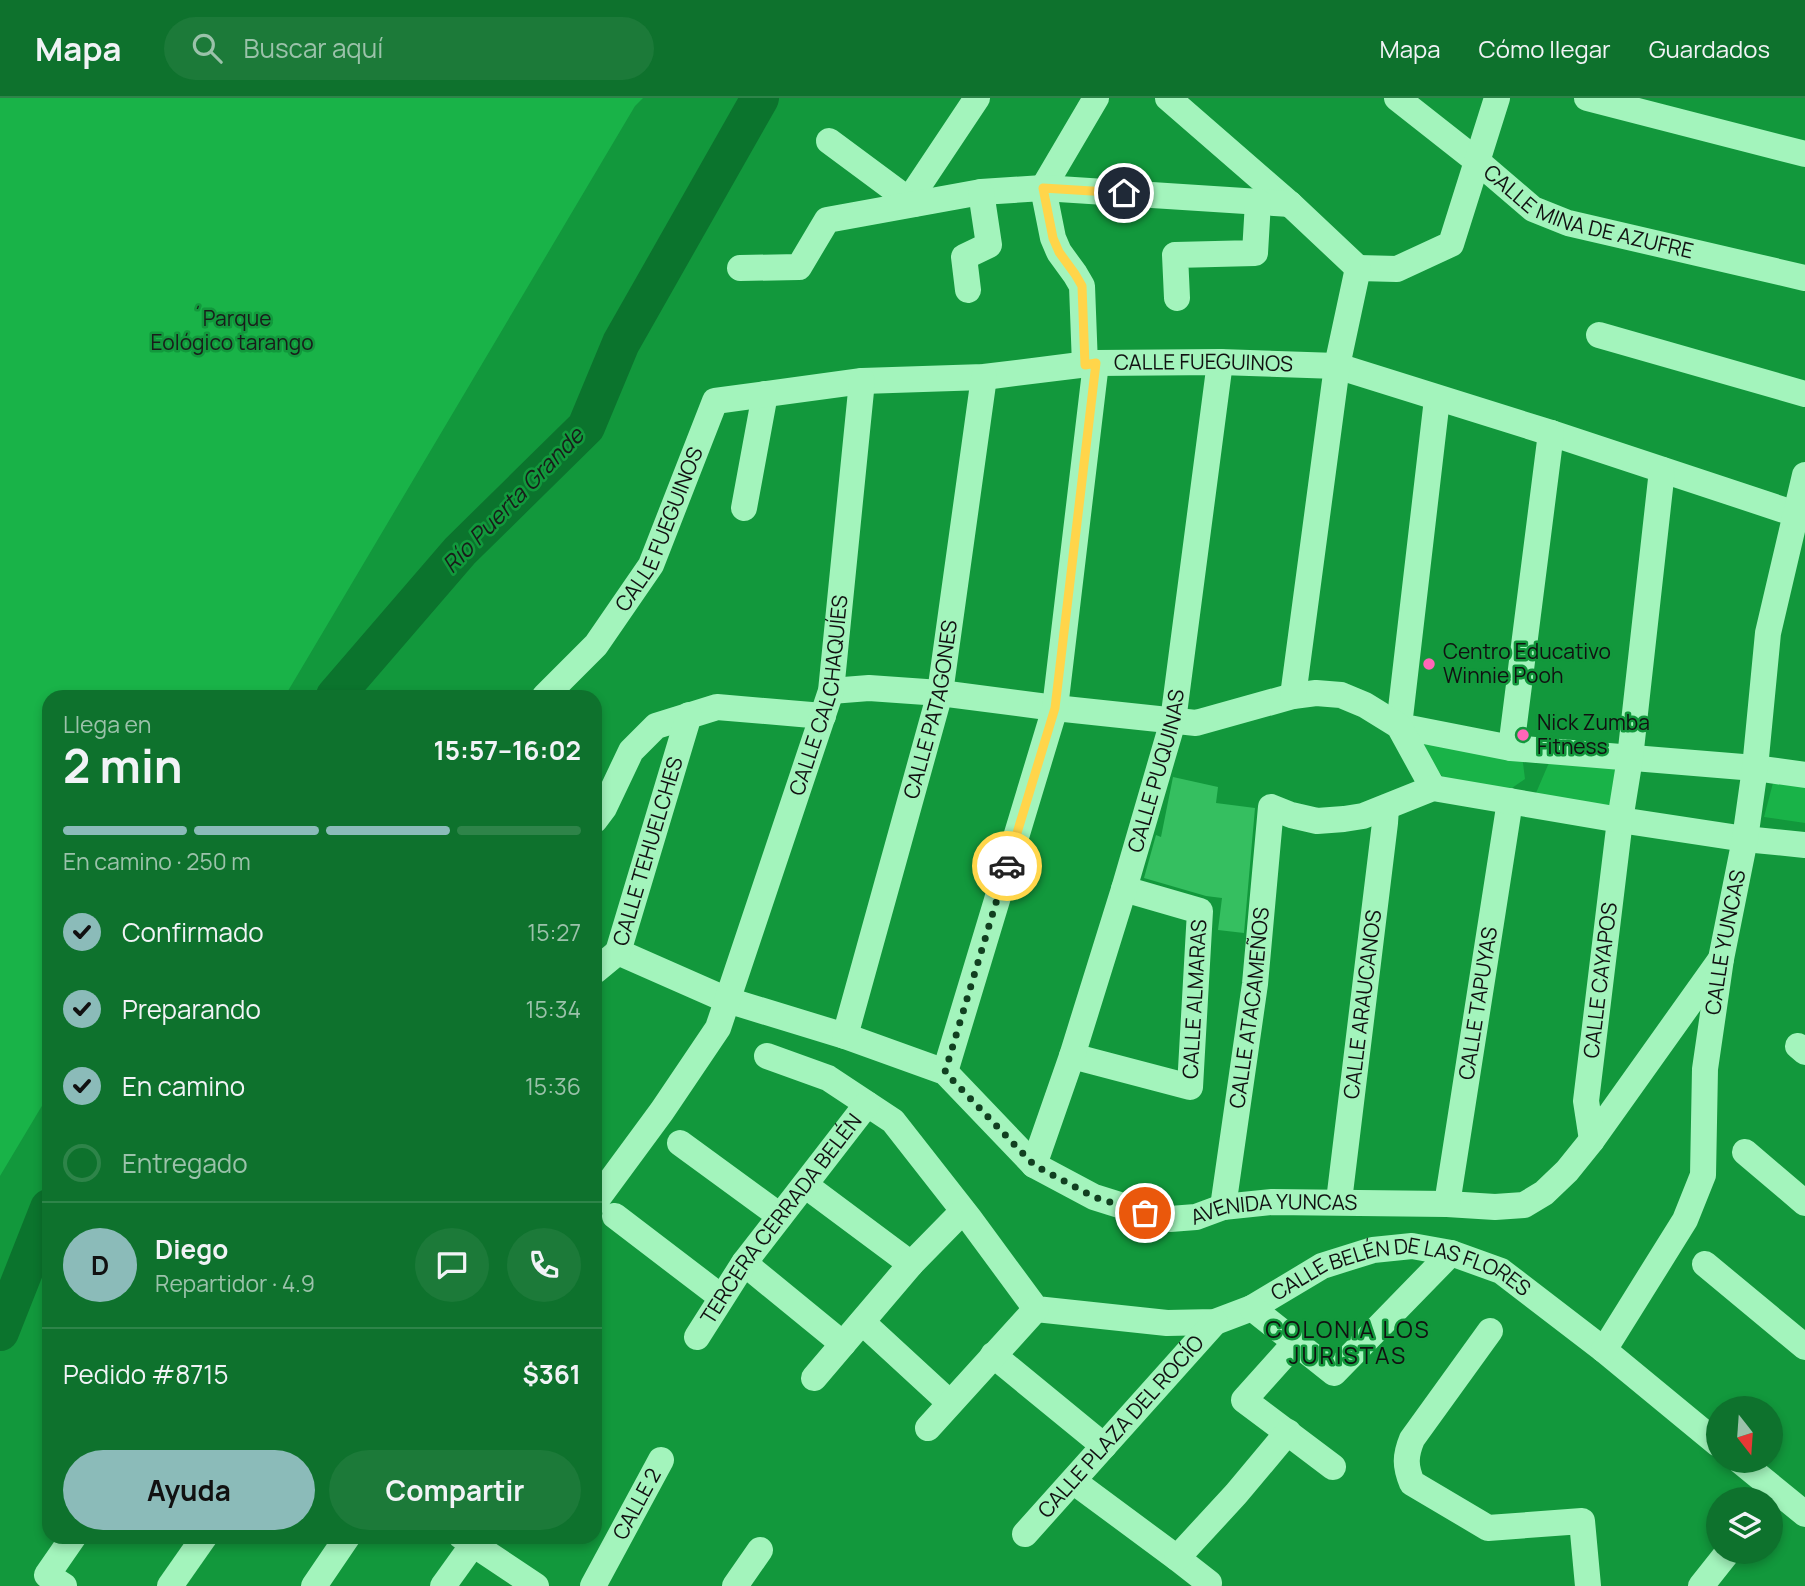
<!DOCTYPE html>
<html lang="es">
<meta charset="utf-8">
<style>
body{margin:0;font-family:Manrope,sans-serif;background:#1c7a39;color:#f1f3f6;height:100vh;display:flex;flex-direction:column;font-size:26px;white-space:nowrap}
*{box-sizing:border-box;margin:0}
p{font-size:23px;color:#9bc2aa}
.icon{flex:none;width:38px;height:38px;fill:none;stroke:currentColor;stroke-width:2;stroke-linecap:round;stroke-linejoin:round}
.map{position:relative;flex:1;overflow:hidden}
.sheet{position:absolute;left:42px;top:592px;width:560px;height:854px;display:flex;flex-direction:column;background:#0e722d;border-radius:21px;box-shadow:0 4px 10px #0003}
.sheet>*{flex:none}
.needle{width:46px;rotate:163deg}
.tools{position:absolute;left:1706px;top:1298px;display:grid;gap:14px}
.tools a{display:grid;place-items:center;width:77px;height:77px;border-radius:50%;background:#0e722d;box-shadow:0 4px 10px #0003;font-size:35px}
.pin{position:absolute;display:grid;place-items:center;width:60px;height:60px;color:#fff;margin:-30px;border:4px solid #fff;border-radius:50%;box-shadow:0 2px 7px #0007}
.courier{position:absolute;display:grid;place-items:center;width:70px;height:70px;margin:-35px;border:5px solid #ffd54a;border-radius:50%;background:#fff;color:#222;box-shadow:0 2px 9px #0007}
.summary em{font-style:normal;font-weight:700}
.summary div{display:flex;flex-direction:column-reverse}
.summary{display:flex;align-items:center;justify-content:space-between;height:119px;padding:0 21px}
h1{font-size:46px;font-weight:700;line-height:52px}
.bar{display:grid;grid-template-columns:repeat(4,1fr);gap:10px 7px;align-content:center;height:84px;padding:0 21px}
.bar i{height:9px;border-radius:5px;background:#2e8449}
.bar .on{background:#8bbbb9}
.bar p{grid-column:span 4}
.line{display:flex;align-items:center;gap:18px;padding:0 21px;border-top:2px solid #2e8449}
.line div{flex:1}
.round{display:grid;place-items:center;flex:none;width:74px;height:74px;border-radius:37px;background:#1c7a39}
ol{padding:0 21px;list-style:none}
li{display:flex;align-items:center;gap:21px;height:77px}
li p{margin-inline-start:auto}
li .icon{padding:7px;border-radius:50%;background:#8bbbb9;color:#111;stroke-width:4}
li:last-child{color:#9bc2aa}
li i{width:38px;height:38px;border:4px solid #2e8449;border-radius:50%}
.button{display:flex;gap:14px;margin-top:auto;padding:14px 21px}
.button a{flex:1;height:80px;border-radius:42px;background:#8bbbb9;color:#111;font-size:28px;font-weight:700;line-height:80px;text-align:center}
.button a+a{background:#1c7a39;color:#f1f3f6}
header{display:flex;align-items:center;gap:42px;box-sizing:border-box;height:98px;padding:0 35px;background:#0e722d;border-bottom:2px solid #2e8449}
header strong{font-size:33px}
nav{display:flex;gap:38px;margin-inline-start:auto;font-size:24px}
.search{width:490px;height:63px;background:#1c7a39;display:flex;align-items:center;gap:18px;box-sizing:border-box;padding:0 24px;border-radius:38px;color:#9bc2aa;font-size:26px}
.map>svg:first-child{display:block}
</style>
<header>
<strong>Mapa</strong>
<div class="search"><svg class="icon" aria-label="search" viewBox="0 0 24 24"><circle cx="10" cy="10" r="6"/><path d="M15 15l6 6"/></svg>Buscar aquí</div>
<nav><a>Mapa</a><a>Cómo llegar</a><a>Guardados</a></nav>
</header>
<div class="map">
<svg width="1805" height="1488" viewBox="0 0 1805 1488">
<rect width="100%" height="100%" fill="#12983c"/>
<path fill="#19b348" d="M 0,0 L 643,0 L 635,8 L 285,598 L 49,598 L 49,996 L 0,1078 Z
M 1409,634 L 1522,657 L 1525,681 L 1506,694 L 1448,686 Z
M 1551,660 L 1623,667 L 1617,717 L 1533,702 Z
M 1773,685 L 1805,689 L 1805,725 L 1764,719 Z"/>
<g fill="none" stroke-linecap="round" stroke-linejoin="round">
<path stroke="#0b742d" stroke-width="38" d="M 335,598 L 460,453 L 586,329 L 621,245 L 760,0
M 0,1234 L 49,1110"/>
</g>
<path fill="#35bf60" d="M 1173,679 L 1218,689 L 1216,705 L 1255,710 L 1244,835 L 1218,832 L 1222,800 L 1206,798 L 1144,780 L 1156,737 L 1161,739 Z"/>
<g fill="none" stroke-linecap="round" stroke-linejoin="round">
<g stroke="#a3f4bc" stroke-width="26">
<path d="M 1168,0 L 1290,106 L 1358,170"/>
<path id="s1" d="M 1397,0 L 1477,63 L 1533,111 L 1568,125 L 1805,180"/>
<path d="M 1587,0 L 1805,56"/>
<path d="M 829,43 L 914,106"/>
<path d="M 1043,90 L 1053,140 L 1059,154 L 1075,176 L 1082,188 L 1085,267"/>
<path d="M 1043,90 L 1096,0"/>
<path d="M 909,102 L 977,0"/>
<path d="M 740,170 L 799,169 L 827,122 L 981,94 L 1043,90 L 1290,106"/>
<path d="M 1358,170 L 1397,171 L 1451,146 L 1497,0"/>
<path d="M 968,192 L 964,159 L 989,147 L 981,94"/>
<path d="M 1177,200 L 1175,157 L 1255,155 L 1258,104"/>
<path d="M 1599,237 L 1805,296"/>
<path d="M 1437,301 L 1399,628 L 1511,650 L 1755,670 L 1805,677"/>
<path d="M 744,410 L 765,296"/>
<path d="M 831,593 L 869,590 L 940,595 L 1055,610 L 1196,625 L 1293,598 L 1316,595 L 1341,597 L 1365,607 L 1399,628 L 1433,690"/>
<path id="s2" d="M 545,598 L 596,547 L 651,467 L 715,303 L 862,283 L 984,279 L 1096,265 L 1220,264 L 1337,268 L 1551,335 L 1805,419"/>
<path d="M 1293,598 L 1337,268 L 1358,170"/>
<path d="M 1511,650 L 1551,335"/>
<path d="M 595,722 L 604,710 L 631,653 L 656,628 L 717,609 L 823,618"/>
<path id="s3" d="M 618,854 L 727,902 L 845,938 L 945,974 L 1034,1067 L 1094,1099 L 1145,1115 L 1170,1121 L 1196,1119 L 1223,1109 L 1272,1104 L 1447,1106 L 1495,1109 L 1524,1107 L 1544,1095 L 1567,1073 L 1592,1042 L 1721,861"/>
<path id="s4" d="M 618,854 L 689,617"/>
<path d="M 595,873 L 618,854"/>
<path id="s5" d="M 845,938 L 940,595 L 984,279"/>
<path d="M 1798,948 L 1805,954"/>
<path id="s6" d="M 767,958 L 828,980 L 893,1023 L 969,1120 L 1036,1211 L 1167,1225 L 1215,1224 L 1252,1210 L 1322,1168 L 1373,1152 L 1412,1148 L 1451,1155 L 1501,1173 L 1604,1252 L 1718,1346"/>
<path id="s7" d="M 1072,958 L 1190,989 L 1200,813 L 1124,791"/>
<path d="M 945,974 L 1055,610 L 1096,265"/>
<path id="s8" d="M 1592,1042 L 1586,1003 L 1620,722 L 1630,660 L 1662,372"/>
<path d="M 680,1045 L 780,1118"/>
<path d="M 1745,1054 L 1805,1105"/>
<path id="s9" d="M 1034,1067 L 1072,958 L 1124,791 L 1173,623 L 1220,264"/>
<path d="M 805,1087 L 911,1166"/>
<path id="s10" d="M 1339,1103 L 1385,725 L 1386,710"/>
<path id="s11" d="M 595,1104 L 662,1013 L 718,930 L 831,593 L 862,283"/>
<path id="s12" d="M 1447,1106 L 1510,703"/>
<path id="s13" d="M 1223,1109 L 1255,886 L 1271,709 L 1291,717 L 1317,723 L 1344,721 L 1363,718 L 1433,690 L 1620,722 L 1745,741 L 1805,747"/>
<path d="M 615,1118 L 721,1199"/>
<path d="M 744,1165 L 843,1246"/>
<path d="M 1705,1166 L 1805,1249"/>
<path d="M 1252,1210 L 1334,1275 L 1451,1155"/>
<path d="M 862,1224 L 950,1305"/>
<path d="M 1490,1233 L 1412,1341 C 1405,1358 1405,1368 1412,1385 L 1488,1430 L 1582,1423 L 1588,1488"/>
<path id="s14" d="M 697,1239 L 744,1165 L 867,1006"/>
<path d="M 1296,1244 L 1244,1302 L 1333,1369"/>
<path id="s15" d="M 1604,1252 L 1685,1122 L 1703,1077 L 1705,971 L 1721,861 L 1745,741 L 1755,670 L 1768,535 L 1805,377"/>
<path d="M 993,1257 L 1104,1348"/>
<path d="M 814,1280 L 911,1166 L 963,1113"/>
<path d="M 928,1330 L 1036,1211"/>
<path d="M 1740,1363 L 1805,1416"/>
<path d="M 1073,1383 L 1177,1460 L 1209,1485"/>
<path id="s16" d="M 1025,1436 L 1215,1224"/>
<path d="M 461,1438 L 536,1488"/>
<path d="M 1177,1460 L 1236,1396 L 1288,1334"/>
<path d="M 64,1488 L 47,1477 L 74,1438"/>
<path d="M 170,1488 L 205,1438"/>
<path d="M 314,1488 L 348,1438"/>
<path d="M 443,1488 L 479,1438"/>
<path id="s17" d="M 593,1488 L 661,1362"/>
<path d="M 735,1488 L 760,1452"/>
<path d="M 1701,1488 L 1728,1454"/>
</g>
</g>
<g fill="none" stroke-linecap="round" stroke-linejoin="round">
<path stroke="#114020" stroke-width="7" stroke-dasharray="0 12.6" d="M 1007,768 L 945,974 L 1034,1067 L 1094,1099 L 1145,1115"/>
<path stroke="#ffd54a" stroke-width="9" d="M 1007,768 L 1055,610 L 1096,265 L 1085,267 L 1082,188 L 1075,176 L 1059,154 L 1053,140 L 1043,90 L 1124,95"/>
</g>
<g fill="#ff66b8" stroke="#12983c" stroke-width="2.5">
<circle cx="1429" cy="566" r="7"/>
<circle cx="1523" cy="637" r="7"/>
</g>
<g text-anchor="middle" stroke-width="5" stroke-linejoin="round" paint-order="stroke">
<g font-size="21" fill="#111" stroke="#12983c">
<text dy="7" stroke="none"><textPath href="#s1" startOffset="228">CALLE MINA DE AZUFRE</textPath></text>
<text dy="7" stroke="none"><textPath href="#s2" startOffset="836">CALLE FUEGUINOS</textPath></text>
<text dy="7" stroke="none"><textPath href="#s2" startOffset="205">CALLE FUEGUINOS</textPath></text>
<text dy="7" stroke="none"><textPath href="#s11" startOffset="562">CALLE CALCHAQUÍES</textPath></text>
<text dy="7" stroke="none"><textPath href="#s5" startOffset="338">CALLE PATAGONES</textPath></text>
<text dy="7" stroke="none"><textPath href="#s9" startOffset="413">CALLE PUQUINAS</textPath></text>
<text dy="7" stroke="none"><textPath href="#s4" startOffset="105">CALLE TEHUELCHES</textPath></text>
<text dy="7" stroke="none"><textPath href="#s15" startOffset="436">CALLE YUNCAS</textPath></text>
<text dy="7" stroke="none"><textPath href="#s8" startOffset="161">CALLE CAYAPOS</textPath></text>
<text dy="7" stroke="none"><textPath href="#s7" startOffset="210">CALLE ALMARAS</textPath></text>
<text dy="7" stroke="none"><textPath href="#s12" startOffset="203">CALLE TAPUYAS</textPath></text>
<text dy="7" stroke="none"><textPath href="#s10" startOffset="198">CALLE ARAUCANOS</textPath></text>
<text dy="7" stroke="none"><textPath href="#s13" startOffset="201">CALLE ATACAMEÑOS</textPath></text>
<text dy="7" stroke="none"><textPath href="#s3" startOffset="730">AVENIDA YUNCAS</textPath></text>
<text dy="7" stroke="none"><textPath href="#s14" startOffset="145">TERCERA CERRADA BELÉN</textPath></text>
<text dy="7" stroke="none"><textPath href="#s6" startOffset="761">CALLE BELÉN DE LAS FLORES</textPath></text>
<text dy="7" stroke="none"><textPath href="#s16" startOffset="144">CALLE PLAZA DEL ROCÍO</textPath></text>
<text dy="7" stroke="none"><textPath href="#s17" startOffset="93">CALLE 2</textPath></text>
</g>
<g font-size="21" fill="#1a1d1b" stroke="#12983c">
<text x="232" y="228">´Parque<tspan x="232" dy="24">Eológico tarango</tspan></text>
</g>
<g font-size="21" fill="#111" stroke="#12983c" text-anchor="start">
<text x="1443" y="561">Centro Educativo<tspan x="1443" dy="24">Winnie Pooh</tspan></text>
<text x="1537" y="632">Nick Zumba<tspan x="1537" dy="24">Fitness</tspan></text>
</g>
<g font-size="23" font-style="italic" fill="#191d1a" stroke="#12983c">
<text transform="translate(513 402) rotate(-46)" y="8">Río Puerta Grande</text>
</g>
<g font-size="23" letter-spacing="2" fill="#111" stroke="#12983c">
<text x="1348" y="1240">COLONIA LOS<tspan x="1348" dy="26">JURISTAS</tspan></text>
</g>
</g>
</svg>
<div class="tools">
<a><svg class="needle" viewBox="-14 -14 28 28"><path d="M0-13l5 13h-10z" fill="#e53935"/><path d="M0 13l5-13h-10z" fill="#9bc2aa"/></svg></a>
<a><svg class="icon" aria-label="layers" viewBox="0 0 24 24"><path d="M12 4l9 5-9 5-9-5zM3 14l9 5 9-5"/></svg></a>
</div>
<div class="pin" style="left:1145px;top:1115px;background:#ea580c"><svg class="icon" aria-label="bag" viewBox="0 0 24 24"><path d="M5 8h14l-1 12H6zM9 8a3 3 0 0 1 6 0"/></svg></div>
<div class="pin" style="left:1124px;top:95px;background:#1f2937"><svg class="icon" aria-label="home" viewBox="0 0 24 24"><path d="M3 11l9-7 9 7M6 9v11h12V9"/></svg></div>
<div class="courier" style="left:1007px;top:768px"><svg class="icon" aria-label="car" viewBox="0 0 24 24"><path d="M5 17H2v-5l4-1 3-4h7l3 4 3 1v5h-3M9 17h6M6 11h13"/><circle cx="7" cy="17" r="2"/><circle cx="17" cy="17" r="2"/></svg></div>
<section class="sheet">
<div class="summary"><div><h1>2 min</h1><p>Llega en</p></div><em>15:57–16:02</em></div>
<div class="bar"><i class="on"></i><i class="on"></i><i class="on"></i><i></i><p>En camino · 250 m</p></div>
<ol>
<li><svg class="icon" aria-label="check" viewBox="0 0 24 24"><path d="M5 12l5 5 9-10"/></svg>Confirmado<p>15:27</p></li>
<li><svg class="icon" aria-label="check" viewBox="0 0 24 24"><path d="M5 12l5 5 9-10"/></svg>Preparando<p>15:34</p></li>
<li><svg class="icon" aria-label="check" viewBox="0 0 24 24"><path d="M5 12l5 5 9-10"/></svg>En camino<p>15:36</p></li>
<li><i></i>Entregado</li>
</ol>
<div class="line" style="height:126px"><b class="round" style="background:#8bbbb9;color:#111">D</b><div><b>Diego</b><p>Repartidor · 4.9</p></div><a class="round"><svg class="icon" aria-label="chat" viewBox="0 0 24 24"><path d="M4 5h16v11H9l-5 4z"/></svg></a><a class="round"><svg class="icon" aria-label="phone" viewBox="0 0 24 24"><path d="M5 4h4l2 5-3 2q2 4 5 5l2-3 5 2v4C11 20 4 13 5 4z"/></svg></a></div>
<div class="line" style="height:91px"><div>Pedido #8715</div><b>$361</b></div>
<div class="button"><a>Ayuda</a><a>Compartir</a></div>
</section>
</div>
